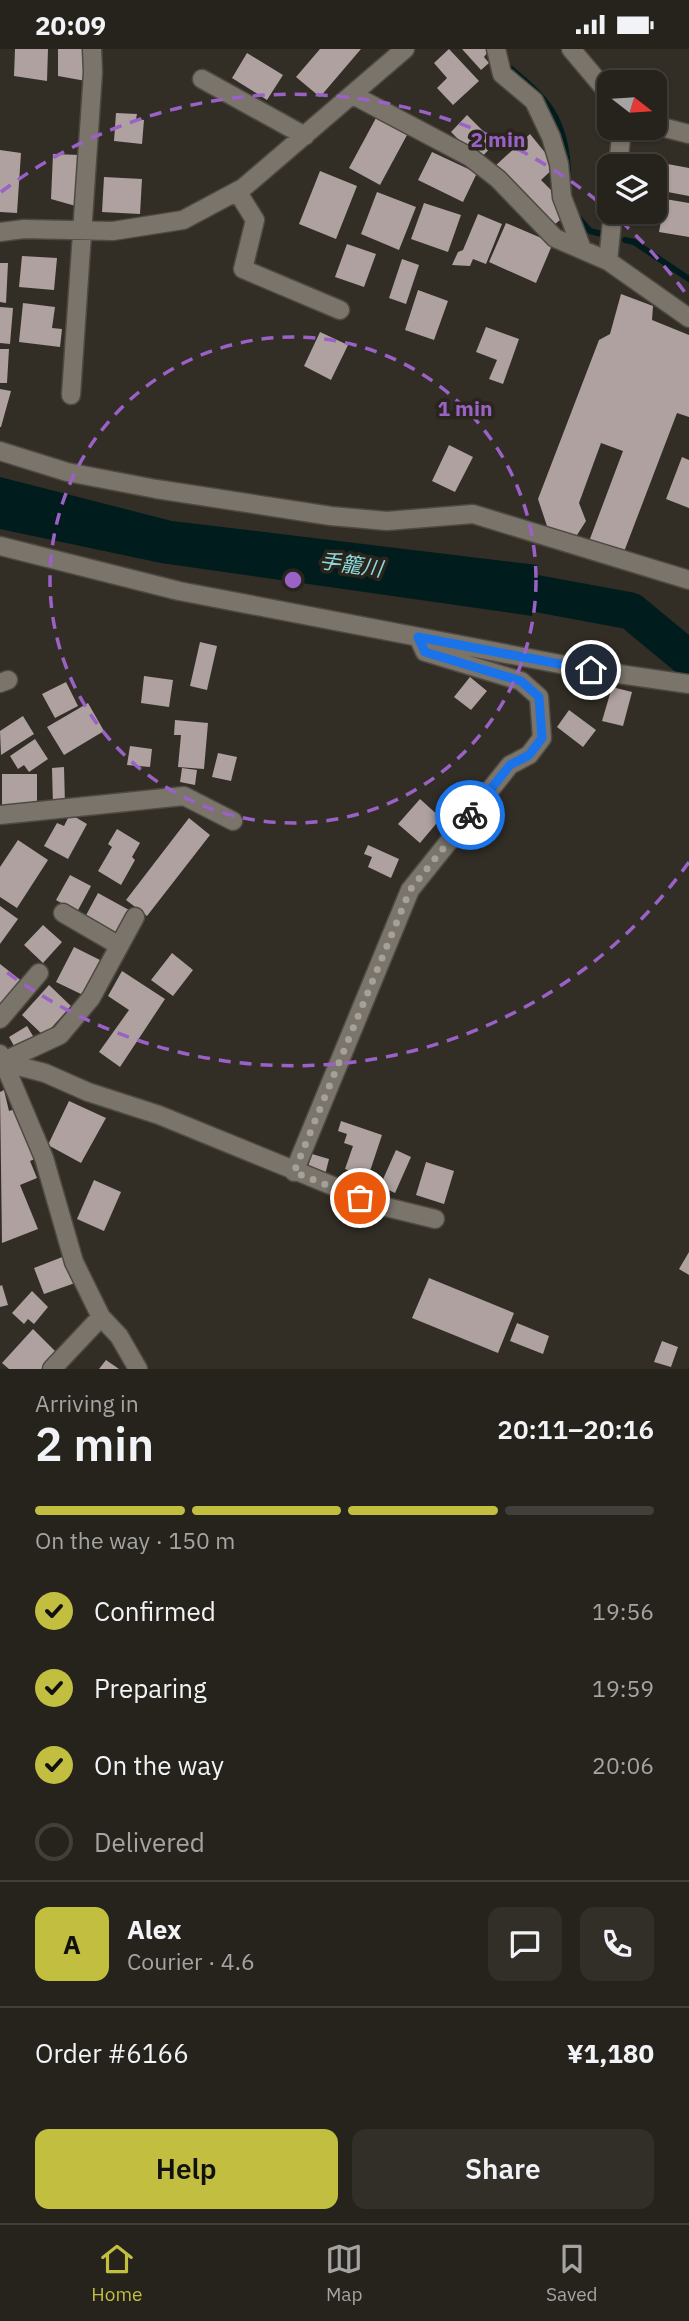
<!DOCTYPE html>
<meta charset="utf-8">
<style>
body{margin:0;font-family:"IBM Plex Sans","Noto Sans JP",sans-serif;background:#322f29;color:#f1f3f6;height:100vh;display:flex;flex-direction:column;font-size:26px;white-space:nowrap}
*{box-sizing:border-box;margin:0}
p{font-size:23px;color:#a4a4a3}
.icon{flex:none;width:38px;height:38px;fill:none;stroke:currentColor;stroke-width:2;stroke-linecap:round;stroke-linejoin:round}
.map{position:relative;height:1320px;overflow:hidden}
.drawer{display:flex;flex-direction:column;background:#26221c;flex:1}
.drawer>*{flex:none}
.needle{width:46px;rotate:107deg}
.tools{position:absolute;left:597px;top:21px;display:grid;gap:14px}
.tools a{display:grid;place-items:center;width:70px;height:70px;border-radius:14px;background:#26221c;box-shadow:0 2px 5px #0004,0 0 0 2px #423f3b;font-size:35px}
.pin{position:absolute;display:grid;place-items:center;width:60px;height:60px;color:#fff;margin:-30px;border:4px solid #fff;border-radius:50%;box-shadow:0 2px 7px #0007}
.courier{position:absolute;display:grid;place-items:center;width:70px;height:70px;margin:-35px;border:5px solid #1a73e8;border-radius:50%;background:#fff;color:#222;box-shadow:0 2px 9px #0007}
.overview em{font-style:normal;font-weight:600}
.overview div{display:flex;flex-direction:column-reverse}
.overview{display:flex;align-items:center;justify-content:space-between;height:119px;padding:0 35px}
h1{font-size:46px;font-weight:600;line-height:52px}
.bar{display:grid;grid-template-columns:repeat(4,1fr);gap:10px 7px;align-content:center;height:84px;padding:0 35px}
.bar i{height:9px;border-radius:5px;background:#423f3b}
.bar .current{background:#c1be40}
.bar p{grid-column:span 4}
.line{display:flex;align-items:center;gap:18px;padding:0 35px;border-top:2px solid #423f3b}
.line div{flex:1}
.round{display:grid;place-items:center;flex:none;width:74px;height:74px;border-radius:14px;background:#322f29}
ol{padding:0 35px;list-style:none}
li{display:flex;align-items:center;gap:21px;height:77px}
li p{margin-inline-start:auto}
li .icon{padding:7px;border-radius:50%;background:#c1be40;color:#111;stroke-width:4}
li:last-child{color:#a4a4a3}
li i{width:38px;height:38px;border:4px solid #423f3b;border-radius:50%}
.primary-button{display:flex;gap:14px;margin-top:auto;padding:14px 35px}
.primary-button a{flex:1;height:80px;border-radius:14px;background:#c1be40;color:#111;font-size:28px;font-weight:600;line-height:80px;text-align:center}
.primary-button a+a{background:#322f29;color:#f1f3f6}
.status{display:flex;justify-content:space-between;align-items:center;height:49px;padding:0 35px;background:#26221c;direction:ltr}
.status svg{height:19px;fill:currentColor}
.tab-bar{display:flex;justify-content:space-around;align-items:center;height:98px;border-top:2px solid #423f3b;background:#26221c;font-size:19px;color:#a4a4a3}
.tab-bar a{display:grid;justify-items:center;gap:4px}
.tab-bar .current{color:#c1be40}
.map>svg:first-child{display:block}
</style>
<div class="status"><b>20:09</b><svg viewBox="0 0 49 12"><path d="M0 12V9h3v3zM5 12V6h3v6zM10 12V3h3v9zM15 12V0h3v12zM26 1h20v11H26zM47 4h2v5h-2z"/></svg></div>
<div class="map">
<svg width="689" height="1320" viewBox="0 0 689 1320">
<rect width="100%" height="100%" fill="#322e26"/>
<path fill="#001c1d" d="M 0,428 L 172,472 L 538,516 L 532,567 L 161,514 L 0,480 Z"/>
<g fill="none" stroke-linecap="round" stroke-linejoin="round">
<path stroke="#001c1d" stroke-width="6" d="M 503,13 C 543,47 565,63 568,121
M 577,167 L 590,182 L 606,186
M 625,191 L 634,193 L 689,230"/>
<path stroke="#001c1d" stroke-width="37" d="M 485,535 L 631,562 L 689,610"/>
</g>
<path fill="#aea19f" d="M 15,0 L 48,0 L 47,32 L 14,27 Z
M 58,0 L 87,0 L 86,32 L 58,27 Z
M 320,0 L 361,0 L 320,48 L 296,28 Z
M 449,0 L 479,32 L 453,56 L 437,39 L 447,29 L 434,14 Z
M 462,0 L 490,0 L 484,8 L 489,14 L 481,21 Z
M 247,4 L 283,26 L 267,51 L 232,29 Z
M 116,64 L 137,65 L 136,70 L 144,71 L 142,95 L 114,92 Z
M 467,66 L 495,94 L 479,111 L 451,83 Z
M 376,69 L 407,86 L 380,136 L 349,119 Z
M 530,85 L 556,117 L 541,131 L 561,151 L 564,168 L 550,179 L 494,118 Z
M 0,101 L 21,104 L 17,164 L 0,163 Z
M 432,103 L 477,124 L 463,153 L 418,131 Z
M 53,105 L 80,106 L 79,158 L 51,150 Z
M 662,114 L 689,119 L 689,147 L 657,141 Z
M 320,122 L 357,137 L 336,190 L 299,175 Z
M 104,128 L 142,130 L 140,165 L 102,163 Z
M 377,143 L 416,158 L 399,201 L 361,185 Z
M 665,150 L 689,154 L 689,188 L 659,183 Z
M 424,154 L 461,166 L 448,203 L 411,190 Z
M 478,165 L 502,175 L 486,215 L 473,210 L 470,217 L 452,216 L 458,203 L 463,201 Z
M 506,174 L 553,194 L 536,234 L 489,213 Z
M 347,195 L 376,205 L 364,238 L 335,228 Z
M 22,207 L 57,209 L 54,241 L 19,238 Z
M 402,210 L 419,216 L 406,255 L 389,249 Z
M 0,214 L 8,214 L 6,254 L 0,253 Z
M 418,241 L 448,252 L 434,291 L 405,281 Z
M 621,245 L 653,257 L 652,271 L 689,286 L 689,368 L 677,364 L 622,508 L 588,495 L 623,402 L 601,394 L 579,454 L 586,472 L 577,486 L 562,489 L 549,483 L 538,450 L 599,291 L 610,285 Z
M 23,254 L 55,258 L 52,279 L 62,280 L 60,298 L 19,293 Z
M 0,258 L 13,259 L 10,295 L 0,294 Z
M 486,278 L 519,290 L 503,335 L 489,330 L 497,311 L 476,303 Z
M 320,283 L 348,296 L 331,331 L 304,317 Z
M 0,300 L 9,300 L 7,334 L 0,334 Z
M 0,340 L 11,342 L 1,378 L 0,378 Z
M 449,396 L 473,408 L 455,443 L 432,432 Z
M 682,408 L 689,411 L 689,459 L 666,450 Z
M 200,593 L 217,597 L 207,641 L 190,637 Z
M 144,627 L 173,631 L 169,658 L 141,654 Z
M 470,628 L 487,642 L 471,661 L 454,648 Z
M 66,633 L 78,657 L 55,669 L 42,645 Z
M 612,638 L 632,643 L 623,677 L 602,672 Z
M 88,654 L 104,682 L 64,706 L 47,678 Z
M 569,661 L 596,681 L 583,698 L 557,678 Z
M 23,667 L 34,685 L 1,706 L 0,682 Z
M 175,671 L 208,674 L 204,720 L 178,718 L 181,686 L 174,686 Z
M 35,690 L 48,710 L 29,723 L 24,716 L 18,720 L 10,707 Z
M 130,697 L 152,700 L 150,718 L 127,716 Z
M 218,704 L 237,708 L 231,732 L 212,728 Z
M 64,718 L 65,756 L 53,757 L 52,719 Z
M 182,719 L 197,721 L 195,736 L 180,733 Z
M 2,725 L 37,725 L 37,759 L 2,759 Z
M 420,750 L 441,769 L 420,794 L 398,775 Z
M 70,765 L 87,775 L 68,810 L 44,797 L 57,774 L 64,777 Z
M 189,769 L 210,786 L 147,867 L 126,851 Z
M 117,780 L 140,794 L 132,808 L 135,811 L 121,836 L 98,822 L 112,798 L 108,795 Z
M 18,791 L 48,811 L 17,859 L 0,848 L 0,818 Z
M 368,796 L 399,810 L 391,829 L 368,818 L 372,808 L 364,805 Z
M 70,826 L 91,837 L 77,863 L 56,851 Z
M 98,844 L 129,861 L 115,886 L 84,870 Z
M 0,857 L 18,870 L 0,895 Z
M 43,876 L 62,893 L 43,914 L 24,896 Z
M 74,898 L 100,911 L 83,946 L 56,933 Z
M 172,904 L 193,921 L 173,947 L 151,931 Z
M 0,915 L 23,933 L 3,958 L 0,956 Z
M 122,922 L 165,950 L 120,1018 L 99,1003 L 129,961 L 108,947 Z
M 49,936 L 71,957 L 44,987 L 22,966 Z
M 27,977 L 36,992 L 18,1004 L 9,988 Z
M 4,1041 L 9,1062 L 15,1060 L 35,1110 L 30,1112 L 37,1129 L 20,1136 L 38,1180 L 2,1194 L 0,1043 Z
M 69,1052 L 106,1069 L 81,1114 L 48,1096 Z
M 341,1072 L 382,1086 L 368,1128 L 345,1120 L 353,1097 L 344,1094 L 347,1085 L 338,1082 Z
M 396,1101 L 411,1108 L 395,1144 L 380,1137 Z
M 312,1105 L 329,1110 L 325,1126 L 307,1121 Z
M 426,1113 L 454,1122 L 444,1155 L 416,1146 Z
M 94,1131 L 121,1143 L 104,1182 L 77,1170 Z
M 689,1203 L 689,1226 L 679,1220 Z
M 65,1207 L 75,1234 L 44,1245 L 34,1219 Z
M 429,1229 L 514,1264 L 498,1304 L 412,1269 Z
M 2,1236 L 8,1256 L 0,1258 L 0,1237 Z
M 32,1242 L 48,1258 L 34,1275 L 28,1270 L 24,1275 L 12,1264 Z
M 517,1274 L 549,1287 L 543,1305 L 510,1292 Z
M 33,1280 L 57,1304 L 43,1320 L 9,1320 L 2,1314 Z
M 662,1292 L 678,1298 L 671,1318 L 654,1313 Z
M 106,1311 L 119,1320 L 99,1320 Z"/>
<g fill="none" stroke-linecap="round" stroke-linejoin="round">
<g stroke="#4e4a43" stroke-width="21">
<path id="minor" d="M 496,0 L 502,25 L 534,52 L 551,88 L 559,115 L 562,148 L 582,200
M 571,0 L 609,45
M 202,30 L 305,87
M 353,46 L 470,108 L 498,130 L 555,189 L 608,212
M 654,76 L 689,85
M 618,117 L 622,79
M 237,142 L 255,171 L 243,220 L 340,261
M 613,163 L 608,212 L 689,269
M 0,183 L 24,180 L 113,182 L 183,171 L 243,139 L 405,0
M 71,346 L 93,23 L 92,0
M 0,402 L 67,423 L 156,440 L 331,467 L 387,472 L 473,465 L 689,531
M 0,497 L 179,542 L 591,621 L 689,635
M 0,634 L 8,631
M 0,766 L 184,747 L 233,772
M 63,864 L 118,896
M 0,970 L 39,924
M 0,1005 L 44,1109 L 74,1213 L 101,1268 L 119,1287 L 138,1320
M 2,1013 L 45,1024 L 88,1043 L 159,1066 L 382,1157 L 435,1170
M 2,1013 L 60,986 L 91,949 L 135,868
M 294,1123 L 410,841 L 510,716 L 529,706 L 542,689 L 539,648 L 521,632 L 425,603 L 418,588
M 52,1320 L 101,1268"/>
</g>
<use href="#minor" stroke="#7a746b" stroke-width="18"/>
</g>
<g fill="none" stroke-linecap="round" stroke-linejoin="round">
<path stroke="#a4a09a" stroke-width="7" stroke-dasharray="0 12.6" d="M 360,1149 L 294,1123 L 410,841 L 470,766"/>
<path stroke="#1a73e8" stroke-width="9" d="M 470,766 L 510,716 L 529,706 L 542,689 L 539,648 L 521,632 L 425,603 L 418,588 L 591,621"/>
</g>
<g fill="none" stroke="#9a61c6" stroke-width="3.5" stroke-dasharray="12 9">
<circle cx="293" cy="531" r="243"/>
<path d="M689 813A486 486 0 0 1 1 919M1 143A486 486 0 0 1 689 249"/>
</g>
<g text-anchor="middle" stroke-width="7" stroke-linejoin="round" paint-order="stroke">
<g font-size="21" font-style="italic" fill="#8bd9db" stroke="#29241c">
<text transform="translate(351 516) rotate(8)" y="7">手籠川</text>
</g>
</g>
<circle cx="293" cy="531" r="10" fill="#9a61c6" stroke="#29241c" stroke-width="3.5"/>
<g font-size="21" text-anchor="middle" font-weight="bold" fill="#9a61c6" stroke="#29241c" stroke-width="7" stroke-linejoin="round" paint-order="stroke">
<text x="498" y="98">2 min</text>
<text x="465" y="367">1 min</text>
</g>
</svg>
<div class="tools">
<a><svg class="needle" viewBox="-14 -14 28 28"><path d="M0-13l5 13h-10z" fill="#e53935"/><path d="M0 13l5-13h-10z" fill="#a4a4a3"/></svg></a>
<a><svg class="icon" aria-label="layers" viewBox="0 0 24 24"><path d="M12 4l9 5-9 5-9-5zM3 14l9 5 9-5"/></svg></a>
</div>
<div class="pin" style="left:360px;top:1149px;background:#ea580c"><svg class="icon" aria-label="bag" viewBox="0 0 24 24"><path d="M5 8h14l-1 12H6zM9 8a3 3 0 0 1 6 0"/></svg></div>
<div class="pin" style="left:591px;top:621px;background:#1f2937"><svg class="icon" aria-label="home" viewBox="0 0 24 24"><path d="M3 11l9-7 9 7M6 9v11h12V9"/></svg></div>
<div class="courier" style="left:470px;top:766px"><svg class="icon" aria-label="bike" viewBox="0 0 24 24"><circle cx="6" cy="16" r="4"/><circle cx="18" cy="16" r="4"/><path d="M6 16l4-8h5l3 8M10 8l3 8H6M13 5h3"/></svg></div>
</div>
<section class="drawer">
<div class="overview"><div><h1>2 min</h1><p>Arriving in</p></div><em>20:11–20:16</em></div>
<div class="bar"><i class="current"></i><i class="current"></i><i class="current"></i><i></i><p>On the way · 150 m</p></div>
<ol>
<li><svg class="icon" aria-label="check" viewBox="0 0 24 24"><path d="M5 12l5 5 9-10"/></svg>Confirmed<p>19:56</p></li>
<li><svg class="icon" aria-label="check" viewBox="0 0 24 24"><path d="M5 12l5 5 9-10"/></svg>Preparing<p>19:59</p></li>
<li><svg class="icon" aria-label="check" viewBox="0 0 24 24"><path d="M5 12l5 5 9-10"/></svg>On the way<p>20:06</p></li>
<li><i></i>Delivered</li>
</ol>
<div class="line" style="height:126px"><b class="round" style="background:#c1be40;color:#111">A</b><div><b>Alex</b><p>Courier · 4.6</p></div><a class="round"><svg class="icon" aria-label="chat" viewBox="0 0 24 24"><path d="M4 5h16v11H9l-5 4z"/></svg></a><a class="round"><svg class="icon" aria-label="phone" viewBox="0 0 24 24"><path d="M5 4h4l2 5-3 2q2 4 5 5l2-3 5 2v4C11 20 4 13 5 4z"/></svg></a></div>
<div class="line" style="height:91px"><div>Order #6166</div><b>¥1,180</b></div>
<div class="primary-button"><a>Help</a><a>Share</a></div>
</section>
<nav class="tab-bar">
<a class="current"><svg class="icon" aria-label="home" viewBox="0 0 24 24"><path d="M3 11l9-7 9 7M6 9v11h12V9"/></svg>Home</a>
<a><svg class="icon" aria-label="map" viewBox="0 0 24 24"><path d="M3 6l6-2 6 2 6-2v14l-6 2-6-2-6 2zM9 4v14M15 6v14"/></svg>Map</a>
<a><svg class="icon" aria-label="saved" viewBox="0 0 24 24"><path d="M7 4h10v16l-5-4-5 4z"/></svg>Saved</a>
</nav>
